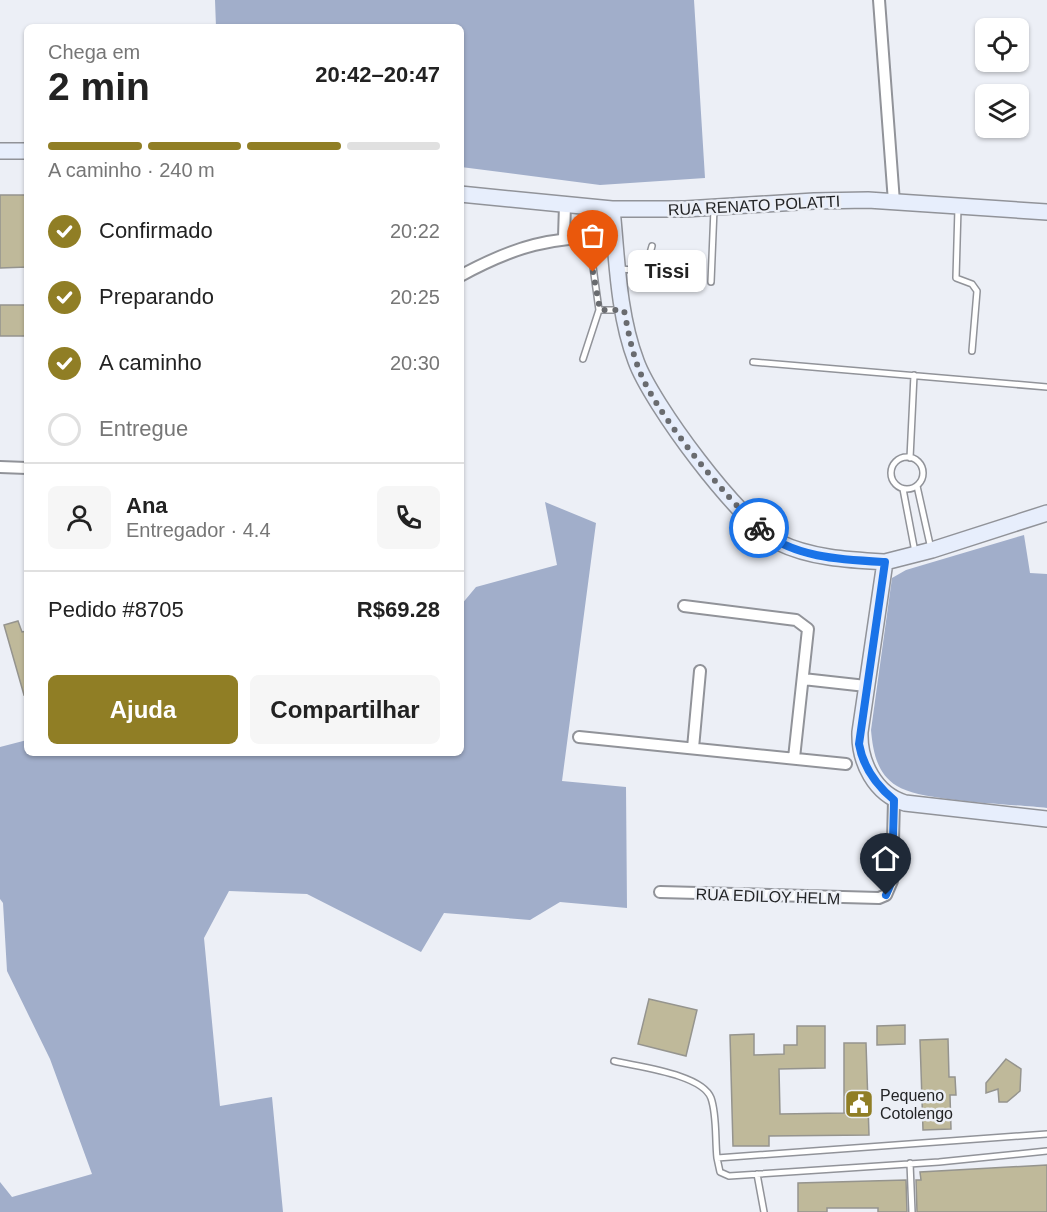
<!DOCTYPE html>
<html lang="pt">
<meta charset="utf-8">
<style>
body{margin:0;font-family:Arial,sans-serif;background:#f6f6f6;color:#222;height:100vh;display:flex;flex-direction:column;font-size:22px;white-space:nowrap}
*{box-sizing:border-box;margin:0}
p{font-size:20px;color:#767676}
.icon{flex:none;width:33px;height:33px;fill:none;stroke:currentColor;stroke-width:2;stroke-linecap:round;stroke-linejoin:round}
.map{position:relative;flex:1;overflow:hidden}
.panel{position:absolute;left:24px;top:24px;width:440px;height:732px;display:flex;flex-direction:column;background:#fff;border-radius:9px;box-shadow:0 2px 4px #0004}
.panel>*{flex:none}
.controls{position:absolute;left:975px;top:18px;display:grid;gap:12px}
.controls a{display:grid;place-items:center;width:54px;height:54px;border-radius:9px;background:#fff;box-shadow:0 2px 4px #0004;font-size:30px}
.pin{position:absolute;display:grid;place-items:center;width:51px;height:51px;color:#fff;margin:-62px -26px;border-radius:50% 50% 50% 0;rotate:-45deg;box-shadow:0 0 6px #0007}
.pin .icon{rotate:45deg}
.courier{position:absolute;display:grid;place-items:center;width:60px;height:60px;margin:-30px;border:4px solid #1a73e8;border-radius:50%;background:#fff;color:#222;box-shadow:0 2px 8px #0007}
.bubble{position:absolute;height:42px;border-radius:9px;background:#fff;box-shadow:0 2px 4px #0004;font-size:20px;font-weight:600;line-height:42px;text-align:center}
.overview em{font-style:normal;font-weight:600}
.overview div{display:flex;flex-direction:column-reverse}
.overview{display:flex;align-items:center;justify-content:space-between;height:102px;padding:0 24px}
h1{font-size:39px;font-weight:600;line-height:45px}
.bar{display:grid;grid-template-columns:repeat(4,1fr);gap:9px 6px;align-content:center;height:72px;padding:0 24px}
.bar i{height:8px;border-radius:4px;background:#e0e0e0}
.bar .selected{background:#907e25}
.bar p{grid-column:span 4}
.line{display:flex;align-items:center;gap:15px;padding:0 24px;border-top:2px solid #e0e0e0}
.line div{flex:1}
.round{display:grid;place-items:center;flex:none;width:63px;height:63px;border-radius:9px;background:#f6f6f6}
ol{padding:0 24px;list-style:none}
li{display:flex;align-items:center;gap:18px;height:66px}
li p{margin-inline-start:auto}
li .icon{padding:6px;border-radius:50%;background:#907e25;color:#fff;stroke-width:4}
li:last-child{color:#767676}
li i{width:33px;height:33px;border:3px solid #e0e0e0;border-radius:50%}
.action{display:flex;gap:12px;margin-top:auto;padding:12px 24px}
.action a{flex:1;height:69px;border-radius:9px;background:#907e25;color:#fff;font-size:24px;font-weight:600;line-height:69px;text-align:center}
.action a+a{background:#f6f6f6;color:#222}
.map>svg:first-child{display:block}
</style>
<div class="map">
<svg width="1047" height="1212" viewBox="0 0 1047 1212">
<rect width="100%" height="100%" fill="#eceff6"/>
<path fill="#a1aeca" d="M 215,0 L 694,0 L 705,178 L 600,185 L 461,167 L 460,27 L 216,27 Z
M 545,502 L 596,523 L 562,781 L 626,787 L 627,908 L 560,902 L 530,920 L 444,913 L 421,952 L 307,894 L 229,891 L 204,938 L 220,1106 L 272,1097 L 283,1212 L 0,1212 L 0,1182 L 12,1197 L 92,1174 L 50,1059 L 7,971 L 3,903 L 0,899 L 0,747 L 27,740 L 27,753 L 460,753 L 461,605 L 476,587 L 557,565 Z
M 1024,535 L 1030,573 L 1047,574 L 1047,808 C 1014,804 922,802 897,786 C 877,774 873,752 871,730 L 892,578 L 906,570 Z"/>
<path fill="#bfb99a" stroke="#95948e" stroke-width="1.5" d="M 0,195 L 27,195 L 27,267 L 0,268 Z
M 0,305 L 27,305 L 27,336 L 0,336 Z
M 18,621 L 22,632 L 27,631 L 27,694 L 24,695 L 4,625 Z
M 649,999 L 697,1010 L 686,1056 L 638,1044 Z
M 905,1025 L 905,1044 L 877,1045 L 877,1026 Z
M 797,1026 L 825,1026 L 825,1068 L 779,1069 L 780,1114 L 844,1113 L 844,1043 L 866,1043 L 869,1135 L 769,1136 L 769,1146 L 733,1146 L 730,1035 L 754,1034 L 754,1055 L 784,1054 L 784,1045 L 797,1045 Z
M 948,1039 L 949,1077 L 955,1077 L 956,1095 L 950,1095 L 951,1129 L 923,1130 L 920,1040 Z
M 1006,1059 L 1021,1069 L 1020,1091 L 1007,1102 L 999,1102 L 998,1089 L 986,1093 L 986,1083 Z
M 1047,1165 L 1047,1212 L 917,1212 L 916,1180 L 921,1180 L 920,1172 Z
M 906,1180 L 907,1212 L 878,1212 L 878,1208 L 827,1208 L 827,1212 L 798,1212 L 798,1183 Z"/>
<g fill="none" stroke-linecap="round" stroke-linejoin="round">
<g stroke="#919399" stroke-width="8">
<path id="lane" d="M 958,208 L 956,278 L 972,284 L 977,291 L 972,351
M 620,269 L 634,270 L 647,264 L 652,246
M 711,282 L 714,209
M 599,310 L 622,310
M 583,359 L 599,310 L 589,238
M 753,362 L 1047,387
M891 473a16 16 0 1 1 32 0a16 16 0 1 1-32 0Z
M 910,458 L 914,375
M 917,486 L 931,549
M 903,489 L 915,552
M 460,569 L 460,585
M 614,1061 C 638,1067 702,1074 711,1098 C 717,1115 715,1139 717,1158
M 1047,1134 L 717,1158 L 720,1172 L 729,1176 L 939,1162 L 1047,1151
M 910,1163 L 912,1212
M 757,1174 L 764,1212"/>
</g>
<g stroke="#919399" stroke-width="14">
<path id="street" d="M 879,0 L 894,202
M 564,237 L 565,205
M 460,276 C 515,246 552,236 615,237
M 0,467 L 27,468
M 684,606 L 796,620 L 808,629 L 794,758
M 803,679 L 866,686
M 579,737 L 846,764
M 693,748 L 700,671
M 660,892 L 879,898 L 886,895 L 892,881 L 894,800"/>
</g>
<g stroke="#919399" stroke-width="18">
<path id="secondary" d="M 0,151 L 27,151
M 460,194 L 612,209 L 685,209 L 814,201 L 868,200 L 1047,212
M 612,209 C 617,258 618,314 636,361 C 651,403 739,522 778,542 C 810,558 849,560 885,562 L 860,732 C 859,762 875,794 905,803 L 1047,819
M 885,562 L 932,550 L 1047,513"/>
</g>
<use href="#lane" stroke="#fff" stroke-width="5"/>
<use href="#street" stroke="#fff" stroke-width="10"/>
<use href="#secondary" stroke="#e7eefc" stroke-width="15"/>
</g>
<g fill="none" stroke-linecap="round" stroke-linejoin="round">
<path stroke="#696b6f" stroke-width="6" stroke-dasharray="0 10.8" d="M 593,272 L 600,310 L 624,310 C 629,335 633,359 644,381 C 665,424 724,495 759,528"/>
<path stroke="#1a73e8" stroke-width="8" d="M 759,528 C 791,558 843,560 885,562 L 859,744 C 863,767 876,785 894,800 L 892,881 L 886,895"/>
</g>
<defs>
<g id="civic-square" transform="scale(1.5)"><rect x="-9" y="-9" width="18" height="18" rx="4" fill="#907e25" stroke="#eceff6"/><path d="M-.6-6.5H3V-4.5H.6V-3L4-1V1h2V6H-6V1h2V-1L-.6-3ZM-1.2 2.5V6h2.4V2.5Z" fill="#fff"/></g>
</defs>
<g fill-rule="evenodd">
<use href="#civic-square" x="859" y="1104"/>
</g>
<g text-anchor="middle" stroke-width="5" stroke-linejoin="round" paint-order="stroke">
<g font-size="16" fill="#232426" stroke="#eceff6">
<text transform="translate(754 205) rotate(-3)" y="6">RUA RENATO POLATTI</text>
<text transform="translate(768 896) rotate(2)" y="6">RUA EDILOY HELM</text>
</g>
<g font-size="16" fill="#232426" stroke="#eceff6" text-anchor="start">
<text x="880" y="1101">Pequeno<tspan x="880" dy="18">Cotolengo</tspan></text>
</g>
</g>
</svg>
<div class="controls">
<a><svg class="icon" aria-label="locate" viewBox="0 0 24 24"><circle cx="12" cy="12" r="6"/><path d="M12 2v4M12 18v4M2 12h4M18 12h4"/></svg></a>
<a><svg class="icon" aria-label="layers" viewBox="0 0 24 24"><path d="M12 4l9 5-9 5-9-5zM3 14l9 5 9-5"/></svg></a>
</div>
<div class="pin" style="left:593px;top:272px;background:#ea580c"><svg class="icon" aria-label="bag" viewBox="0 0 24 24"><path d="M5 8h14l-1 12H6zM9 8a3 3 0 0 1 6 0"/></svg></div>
<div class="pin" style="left:886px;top:895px;background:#1f2937"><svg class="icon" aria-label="home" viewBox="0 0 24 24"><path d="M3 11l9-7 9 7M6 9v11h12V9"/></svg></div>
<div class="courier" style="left:759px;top:528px"><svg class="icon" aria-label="bike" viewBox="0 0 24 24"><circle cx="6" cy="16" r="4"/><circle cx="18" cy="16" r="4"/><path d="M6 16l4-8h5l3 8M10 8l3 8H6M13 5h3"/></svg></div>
<div class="bubble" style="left:628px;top:250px;width:78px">Tissi</div>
<section class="panel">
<div class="overview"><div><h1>2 min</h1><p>Chega em</p></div><em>20:42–20:47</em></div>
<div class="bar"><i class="selected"></i><i class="selected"></i><i class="selected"></i><i></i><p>A caminho · 240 m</p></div>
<ol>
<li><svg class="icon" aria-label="check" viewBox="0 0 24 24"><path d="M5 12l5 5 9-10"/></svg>Confirmado<p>20:22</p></li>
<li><svg class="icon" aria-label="check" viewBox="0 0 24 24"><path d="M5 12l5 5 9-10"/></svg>Preparando<p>20:25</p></li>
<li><svg class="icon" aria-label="check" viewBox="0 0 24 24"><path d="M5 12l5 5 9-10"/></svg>A caminho<p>20:30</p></li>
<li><i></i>Entregue</li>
</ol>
<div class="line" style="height:108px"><a class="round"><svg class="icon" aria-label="person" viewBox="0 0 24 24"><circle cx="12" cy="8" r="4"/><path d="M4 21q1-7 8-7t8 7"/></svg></a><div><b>Ana</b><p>Entregador · 4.4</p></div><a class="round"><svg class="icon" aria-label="phone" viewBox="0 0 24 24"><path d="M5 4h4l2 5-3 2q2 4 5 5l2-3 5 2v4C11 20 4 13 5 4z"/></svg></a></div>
<div class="line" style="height:78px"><div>Pedido #8705</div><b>R$69.28</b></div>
<div class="action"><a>Ajuda</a><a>Compartilhar</a></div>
</section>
</div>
